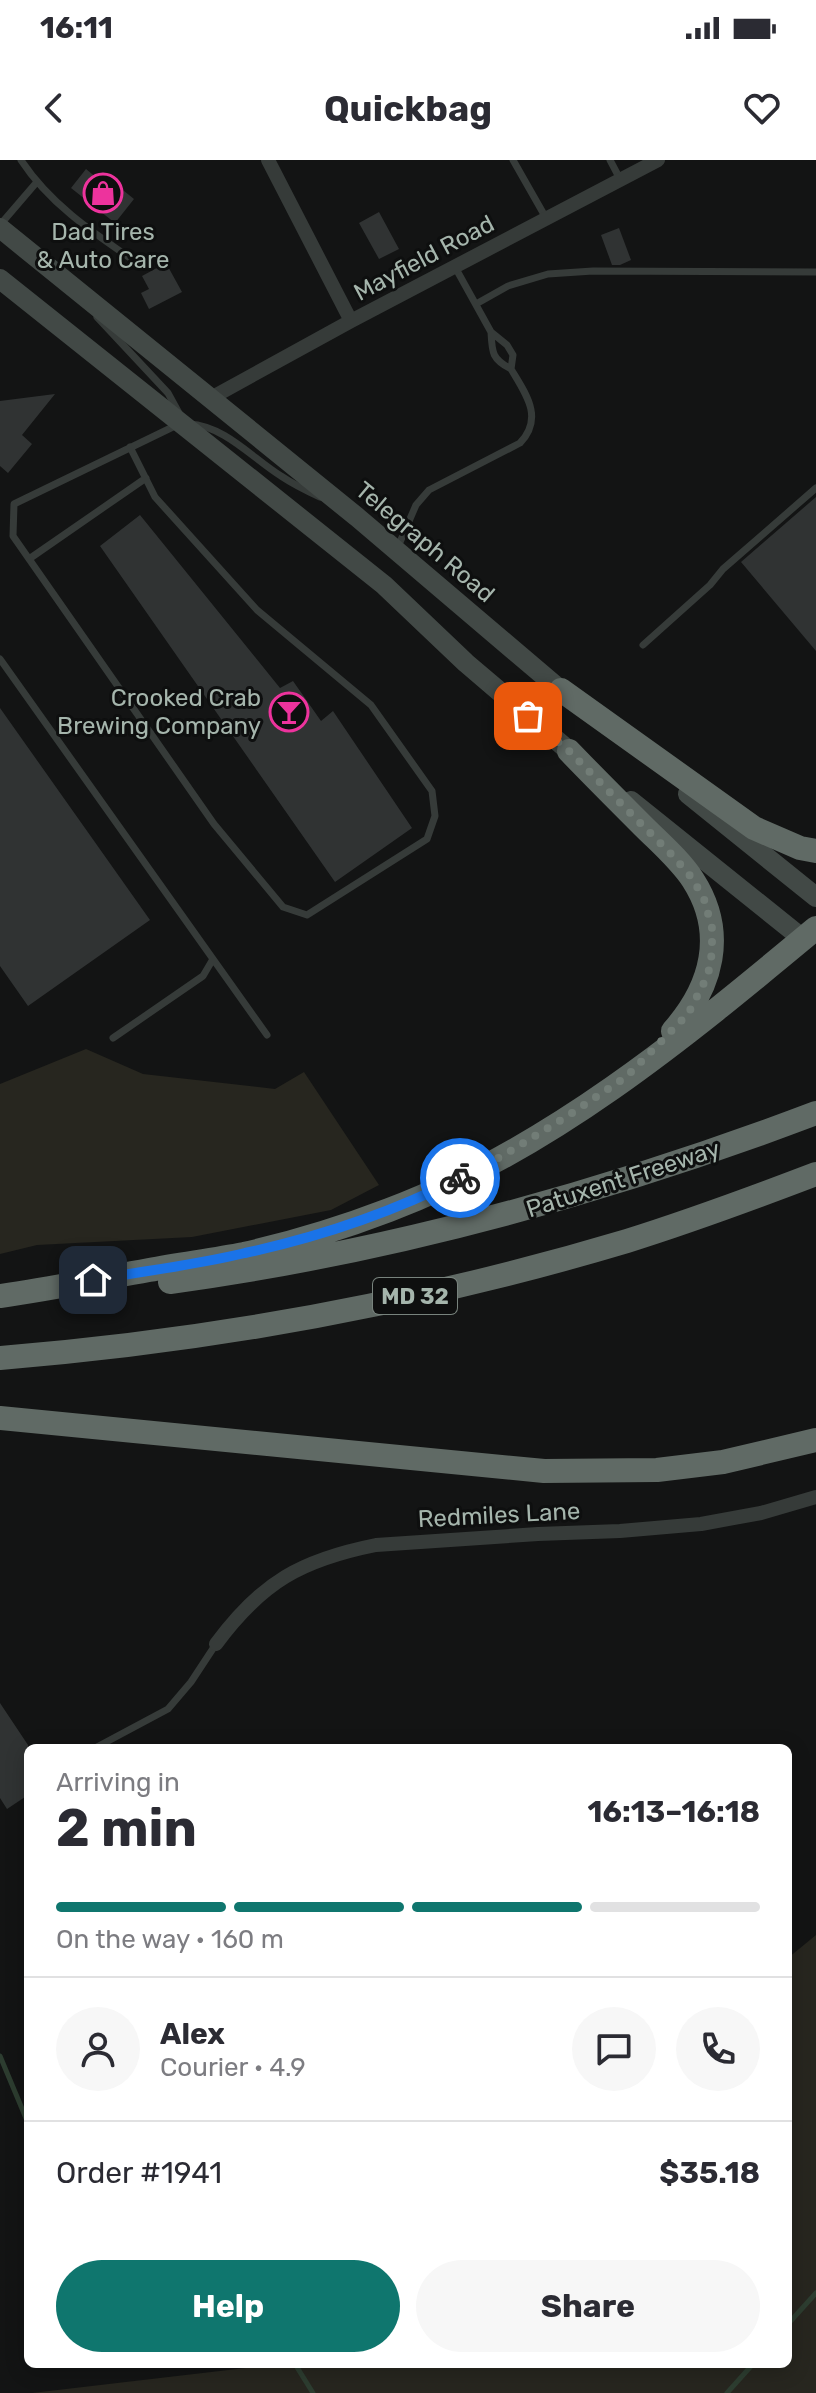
<!DOCTYPE html>
<meta charset="utf-8">
<style>
body{margin:0;font-family:Rubik,sans-serif;background:#f7f7f7;color:#2b2b33;height:100vh;display:flex;flex-direction:column;font-size:30px;white-space:nowrap}
*{box-sizing:border-box;margin:0}
p{font-size:26px;color:#7c7c81}
.icon{flex:none;width:44px;height:44px;fill:none;stroke:currentColor;stroke-width:2;stroke-linecap:round;stroke-linejoin:round}
.map{position:relative;flex:1;overflow:hidden}
.panel{position:absolute;left:24px;top:1584px;width:768px;height:624px;display:flex;flex-direction:column;background:#fff;border-radius:12px;box-shadow:0 4px 20px #0003}
.panel>*{flex:none}
.pin{position:absolute;display:grid;place-items:center;width:68px;height:68px;color:#fff;margin:-34px;border-radius:16px;box-shadow:0 4px 12px #0006}
.courier{position:absolute;display:grid;place-items:center;width:80px;height:80px;margin:-40px;border:6px solid #1a73e8;border-radius:50%;background:#fff;color:#222;box-shadow:0 2px 10px #0007}
.headline em{font-style:normal;font-weight:700}
.headline div{display:flex;flex-direction:column-reverse}
.headline{display:flex;align-items:center;justify-content:space-between;height:136px;padding:0 32px}
h1{font-size:52px;font-weight:700;line-height:60px}
.bar{display:grid;grid-template-columns:repeat(4,1fr);gap:12px 8px;align-content:center;height:96px;padding:0 32px}
.bar i{height:10px;border-radius:6px;background:#e1e1e2}
.bar .current{background:#0f766e}
.bar p{grid-column:span 4}
.line{display:flex;align-items:center;gap:20px;padding:0 32px;border-top:2px solid #e1e1e2}
.line div{flex:1}
.round{display:grid;place-items:center;flex:none;width:84px;height:84px;border-radius:42px;background:#f7f7f7}
.cta{display:flex;gap:16px;margin-top:auto;padding:16px 32px}
.cta a{flex:1;height:92px;border-radius:48px;background:#0f766e;color:#fff;font-size:32px;font-weight:700;line-height:92px;text-align:center}
.cta a+a{background:#f7f7f7;color:#2b2b33}
.status{display:flex;justify-content:space-between;align-items:center;height:56px;padding:0 40px;background:#fff;direction:ltr}
.status svg{height:22px;fill:currentColor}
header{display:flex;justify-content:space-between;align-items:center;height:104px;padding:0 32px;background:#fff;font-size:36px;font-weight:700}
.map>svg:first-child{display:block}
</style>
<div class="status"><b>16:11</b><svg viewBox="0 0 49 12"><path d="M0 12V9h3v3zM5 12V6h3v6zM10 12V3h3v9zM15 12V0h3v12zM26 1h20v11H26zM47 4h2v5h-2z"/></svg></div>
<header><svg class="icon" aria-label="back" viewBox="0 0 24 24"><path d="M15 5l-7 7 7 7"/></svg>Quickbag<svg class="icon" aria-label="heart" viewBox="0 0 24 24"><path d="M12 20l-8-8c-3-5 5-10 8-4 3-6 11-1 8 4z"/></svg></header>
<div class="map">
<svg width="816" height="2233" viewBox="0 0 816 2233">
<rect width="100%" height="100%" fill="#131414"/>
<path fill="#27261f" d="M 86,889 L 143,914 L 275,929 L 304,912 L 379,1025 L 331,1050 L 192,1077 L 37,1085 L 0,1094 L 0,924 Z
M 816,1775 L 816,2233 L 32,2233 L 280,2204 L 788,2204 L 788,1798 Z"/>
<g fill="none" stroke-linecap="round" stroke-linejoin="round">
<path stroke="#2d3d30" stroke-width="5" d="M 0,1896 L 28,1963
M 788,2164 L 816,2133
M 295,2204 L 313,2233
M 727,2233 L 753,2204"/>
</g>
<path fill="#303333" d="M 86,9 L 104,24 L 108,18 L 134,39 L 115,63 L 71,28 Z
M 379,52 L 399,89 L 379,99 L 359,63 Z
M 619,68 L 631,100 L 620,105 L 612,105 L 601,75 Z
M 166,103 L 182,132 L 149,149 L 141,133 L 149,129 L 142,116 Z
M 55,234 L 22,275 L 32,284 L 8,313 L 0,306 L 0,241 Z
M 816,337 L 816,491 L 741,402 Z
M 140,355 L 280,528 L 293,521 L 321,561 L 333,551 L 412,668 L 335,722 L 100,386 Z
M 0,548 L 150,760 L 28,846 L 0,806 Z
M 0,1543 L 28,1585 L 28,1635 L 7,1649 L 0,1638 Z"/>
<g fill="none" stroke-linecap="round" stroke-linejoin="round">
<path stroke="#363b39" stroke-width="7" d="M 21,0 C 49,43 92,72 133,100
M 513,0 L 546,58
M 610,0 L 620,19
M 0,65 L 36,23
M 455,107 L 491,172 L 507,185 L 513,195 L 511,209 C 492,199 492,193 491,172
M 476,144 L 508,126 L 548,114 L 593,111 L 816,112
M 97,157 L 168,233 L 179,253
M 189,264 C 225,266 252,298 281,316 C 293,324 307,331 320,337
M 130,287 L 155,337 L 257,450 L 371,545 L 432,631 L 435,656 L 427,679 L 307,755 L 283,747 L 214,664 L 13,376 L 14,344 L 177,265
M 397,389 L 416,345 L 429,330 L 520,283 C 544,258 526,234 511,209
M 29,399 L 146,318
M 643,485 L 710,425 L 723,409 L 816,328
M 0,499 L 213,799 L 203,816 L 113,878
M 213,799 L 267,875
M 95,1588 L 168,1549 L 191,1522 L 216,1484"/>
<path stroke="#363b39" stroke-width="14" d="M 268,0 L 351,161
M 211,238 L 351,161 L 658,0
M 216,1484 C 262,1422 301,1400 376,1385 L 538,1374 L 620,1371 L 701,1364 L 761,1353 L 816,1337"/>
<path stroke="#424946" stroke-width="20" d="M 0,68 L 357,357 L 570,538
M 0,119 L 384,425 L 466,503 L 581,601
M 688,634 L 816,737
M 631,641 L 803,779"/>
<path stroke="#606a65" stroke-width="24" d="M 561,530 L 754,668 L 800,688 L 816,691
M 569,591 C 593,616 618,641 643,666 C 660,683 680,700 693,720 C 727,773 712,827 673,871
M 170,1122 C 392,1092 607,1032 816,953
M 0,1136 C 50,1129 99,1119 149,1110 C 181,1104 213,1100 244,1094 C 293,1083 342,1068 389,1050 C 549,990 686,876 816,768
M 0,1198 C 212,1181 423,1142 627,1081 C 691,1061 753,1038 816,1014
M 0,1258 L 544,1311 L 657,1310 L 723,1302 L 816,1280"/>
</g>
<g fill="none" stroke-linecap="round" stroke-linejoin="round">
<path stroke="#727d77" stroke-width="8" stroke-dasharray="0 14.4" d="M 460,1018 L 504,995 L 566,957 L 626,917 L 688,854 L 708,815 L 712,792 L 712,768 L 704,739 L 692,718 L 673,696 L 569,591 L 528,556"/>
<path stroke="#1a73e8" stroke-width="10" d="M 93,1120 C 144,1111 195,1105 245,1093 C 319,1077 393,1052 460,1018"/>
</g>
<defs>
<g id="shop-ring" transform="scale(2)"><circle r="9.5" fill="#0e0f0f" stroke="#ed339d" stroke-width="1.5"/><path d="M-5-2.5h2.3a2.7 3.5 0 0 1 5.4 0H5L5.5 6h-11ZM-1.5-2.5h3a1.5 2.3 0 0 0-3 0Z" fill="#ed339d"/></g>
<g id="bar-ring" transform="scale(2)"><circle r="9.5" fill="#0e0f0f" stroke="#ed339d" stroke-width="1.5"/><path d="M-6-5H6L.8 .8V4.5H3.5V6h-7V4.5H-.8V.8Z" fill="#ed339d"/></g>
</defs>
<g fill-rule="evenodd">
<use href="#shop-ring" x="103" y="33"/>
<use href="#bar-ring" x="289" y="552"/>
</g>
<g text-anchor="middle" stroke-width="6" stroke-linejoin="round" paint-order="stroke">
<rect fill="#0e0f0f" stroke="#78837d" stroke-width="2" x="373" y="1118" width="84" height="36" rx="6"/>
<g font-size="22" font-weight="bold" fill="#a5b5ac">
<text x="415" y="1144">MD 32</text>
</g>
<g font-size="24" fill="#a5b5ac" stroke="#0e0f0f">
<text x="103" y="80">Dad Tires<tspan x="103" dy="28">&amp; Auto Care</tspan></text>
<text x="261" y="546" text-anchor="end">Crooked Crab<tspan x="261" dy="28">Brewing Company</tspan></text>
</g>
<g font-size="24" fill="#a5b5ac" stroke="#0e0f0f">
<text transform="translate(424 98) rotate(-28)" y="8">Mayfield Road</text>
<text transform="translate(425 382) rotate(40)" y="8">Telegraph Road</text>
<text transform="translate(623 1019) rotate(-18)" y="8">Patuxent Freeway</text>
<text transform="translate(499 1355) rotate(-3)" y="8">Redmiles Lane</text>
</g>
</g>
</svg>
<div class="pin" style="left:528px;top:556px;background:#ea580c"><svg class="icon" aria-label="bag" viewBox="0 0 24 24"><path d="M5 8h14l-1 12H6zM9 8a3 3 0 0 1 6 0"/></svg></div>
<div class="pin" style="left:93px;top:1120px;background:#1f2937"><svg class="icon" aria-label="home" viewBox="0 0 24 24"><path d="M3 11l9-7 9 7M6 9v11h12V9"/></svg></div>
<div class="courier" style="left:460px;top:1018px"><svg class="icon" aria-label="bike" viewBox="0 0 24 24"><circle cx="6" cy="16" r="4"/><circle cx="18" cy="16" r="4"/><path d="M6 16l4-8h5l3 8M10 8l3 8H6M13 5h3"/></svg></div>
<section class="panel">
<div class="headline"><div><h1>2 min</h1><p>Arriving in</p></div><em>16:13–16:18</em></div>
<div class="bar"><i class="current"></i><i class="current"></i><i class="current"></i><i></i><p>On the way · 160 m</p></div>
<div class="line" style="height:144px"><a class="round"><svg class="icon" aria-label="person" viewBox="0 0 24 24"><circle cx="12" cy="8" r="4"/><path d="M4 21q1-7 8-7t8 7"/></svg></a><div><b>Alex</b><p>Courier · 4.9</p></div><a class="round"><svg class="icon" aria-label="chat" viewBox="0 0 24 24"><path d="M4 5h16v11H9l-5 4z"/></svg></a><a class="round"><svg class="icon" aria-label="phone" viewBox="0 0 24 24"><path d="M5 4h4l2 5-3 2q2 4 5 5l2-3 5 2v4C11 20 4 13 5 4z"/></svg></a></div>
<div class="line" style="height:104px"><div>Order #1941</div><b>$35.18</b></div>
<div class="cta"><a>Help</a><a>Share</a></div>
</section>
</div>
